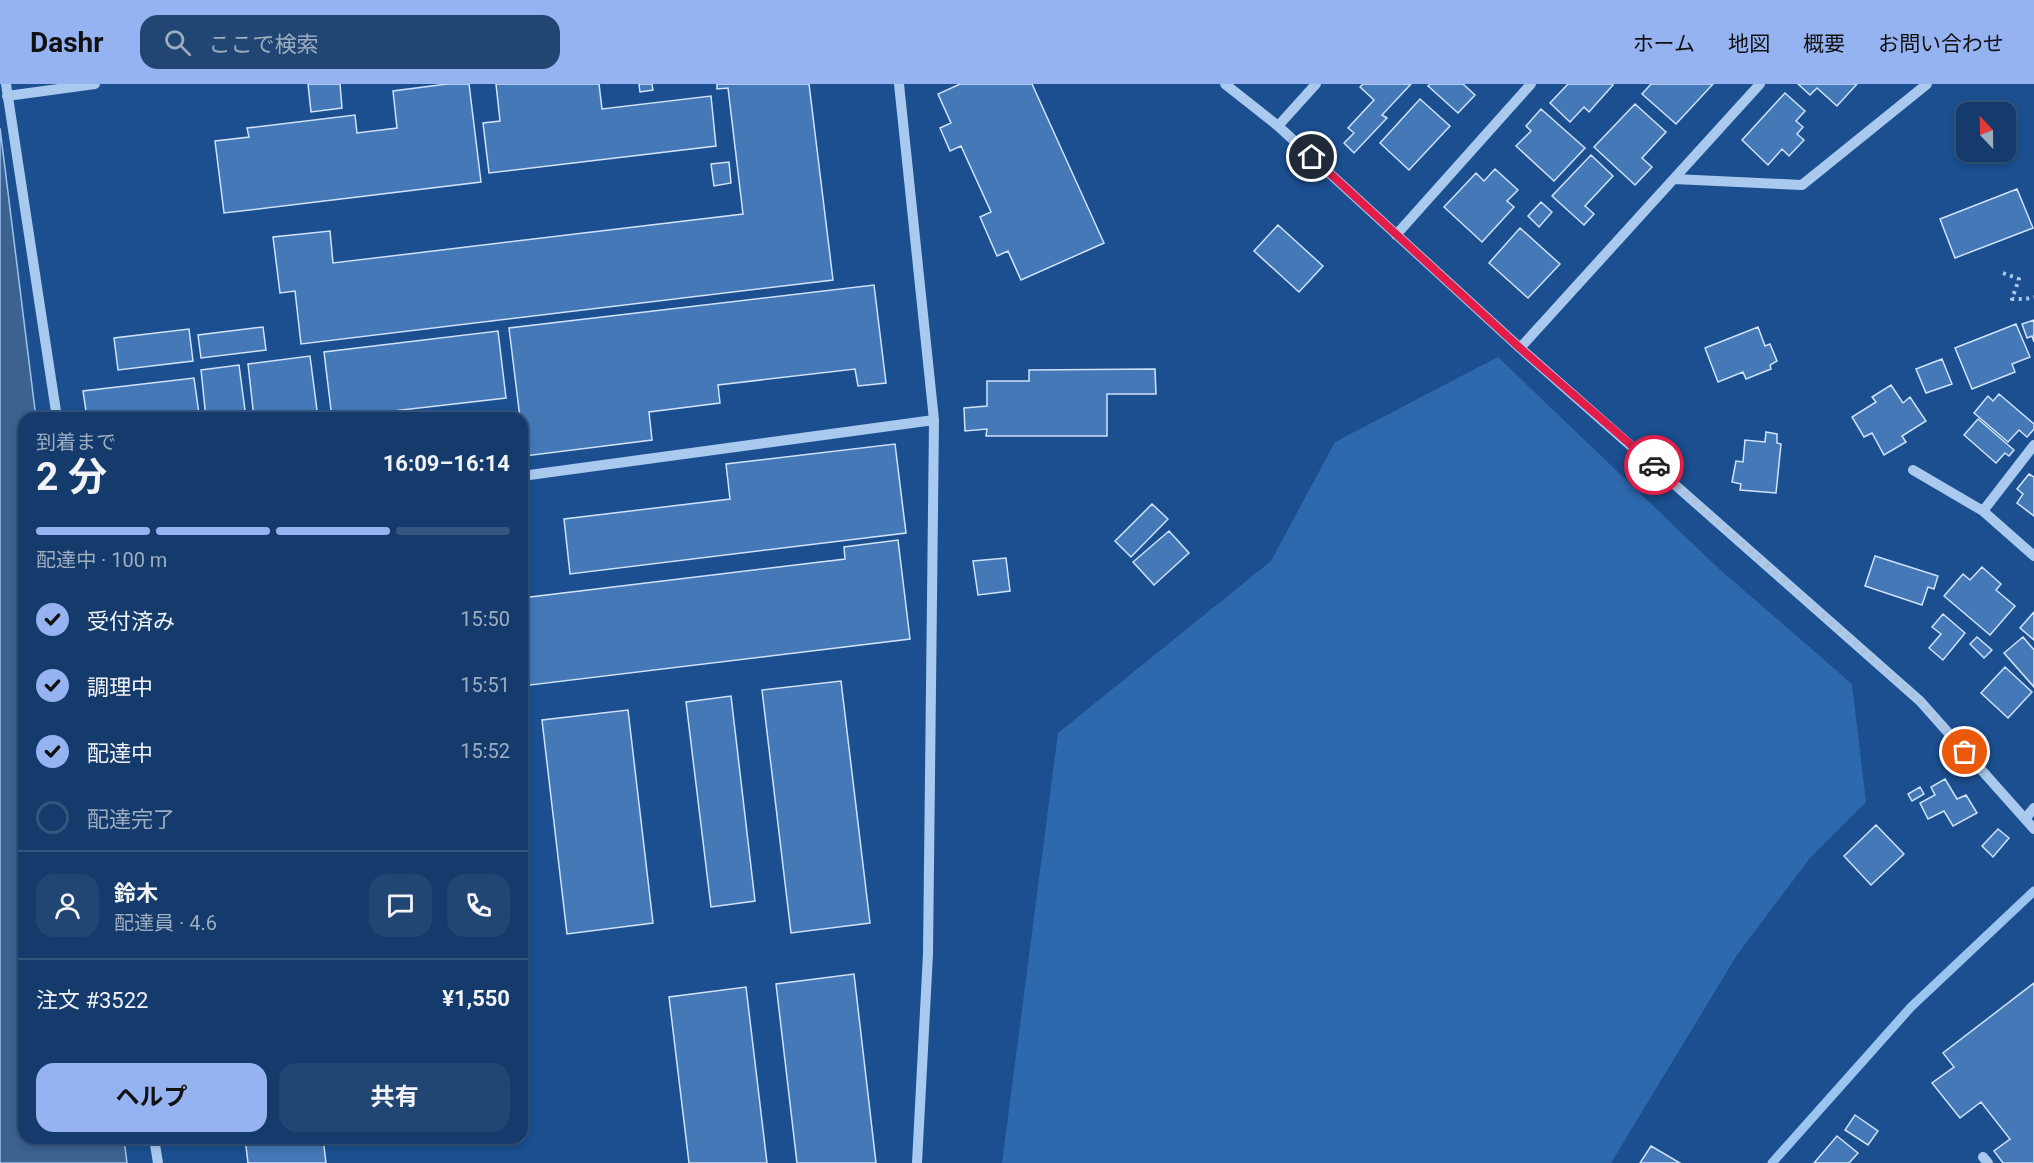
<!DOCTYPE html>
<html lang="ja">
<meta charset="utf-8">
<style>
body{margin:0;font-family:Roboto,"Noto Sans JP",sans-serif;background:#214673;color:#f1f3f6;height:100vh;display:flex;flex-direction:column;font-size:22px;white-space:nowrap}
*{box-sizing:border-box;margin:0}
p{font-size:20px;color:#9dadc1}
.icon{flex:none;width:33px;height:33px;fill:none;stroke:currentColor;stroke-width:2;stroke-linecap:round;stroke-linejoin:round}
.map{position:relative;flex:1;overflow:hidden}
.panel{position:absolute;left:18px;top:328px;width:510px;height:732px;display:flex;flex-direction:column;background:#143b6b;border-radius:18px;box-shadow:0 3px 9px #0003,0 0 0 2px #33557e}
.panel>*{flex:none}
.needle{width:39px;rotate:338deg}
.tools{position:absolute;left:1956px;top:18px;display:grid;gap:12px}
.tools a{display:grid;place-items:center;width:60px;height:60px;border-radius:12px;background:#143b6b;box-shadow:0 3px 9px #0003,0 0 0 2px #33557e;font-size:30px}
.pin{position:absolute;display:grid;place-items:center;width:51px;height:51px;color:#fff;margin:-26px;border:3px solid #fff;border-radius:50%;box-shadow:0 2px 6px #0007}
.courier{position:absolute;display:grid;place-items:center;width:60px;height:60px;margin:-30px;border:4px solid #e11d48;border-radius:50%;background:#fff;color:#222;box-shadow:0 2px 8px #0007}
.summary em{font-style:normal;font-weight:700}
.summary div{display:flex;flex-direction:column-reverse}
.summary{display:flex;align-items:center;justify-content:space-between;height:102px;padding:0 18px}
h1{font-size:39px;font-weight:700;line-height:45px}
.bar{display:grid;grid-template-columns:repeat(4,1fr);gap:9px 6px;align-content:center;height:72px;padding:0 18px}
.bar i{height:8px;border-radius:4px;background:#33557e}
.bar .selected{background:#95b2f1}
.bar p{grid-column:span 4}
.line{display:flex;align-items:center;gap:15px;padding:0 18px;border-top:2px solid #33557e}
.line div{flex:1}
.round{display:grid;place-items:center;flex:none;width:63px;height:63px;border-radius:18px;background:#214673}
ol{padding:0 18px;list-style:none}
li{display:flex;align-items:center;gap:18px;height:66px}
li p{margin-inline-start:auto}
li .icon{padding:6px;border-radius:50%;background:#95b2f1;color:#111;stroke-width:4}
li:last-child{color:#9dadc1}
li i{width:33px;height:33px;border:3px solid #33557e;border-radius:50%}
.action{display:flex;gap:12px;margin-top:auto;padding:12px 18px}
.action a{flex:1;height:69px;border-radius:18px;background:#95b2f1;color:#111;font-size:24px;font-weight:700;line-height:69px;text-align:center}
.action a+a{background:#214673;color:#f1f3f6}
header{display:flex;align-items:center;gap:36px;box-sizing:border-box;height:84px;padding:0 30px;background:#95b2f1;color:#111}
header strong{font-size:28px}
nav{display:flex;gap:33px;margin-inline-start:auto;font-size:21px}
.search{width:420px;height:54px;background:#214673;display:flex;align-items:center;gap:15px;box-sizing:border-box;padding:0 21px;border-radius:18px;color:#9dadc1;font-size:22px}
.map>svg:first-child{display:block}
</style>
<header>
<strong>Dashr</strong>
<div class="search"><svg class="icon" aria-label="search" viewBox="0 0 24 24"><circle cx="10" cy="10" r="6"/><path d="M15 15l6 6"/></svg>ここで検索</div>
<nav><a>ホーム</a><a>地図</a><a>概要</a><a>お問い合わせ</a></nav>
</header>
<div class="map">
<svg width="2034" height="1079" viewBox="0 0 2034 1079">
<rect width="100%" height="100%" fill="#1b4f8f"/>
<path fill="#2e69ad" d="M 1498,273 L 1717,483 L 1852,600 L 1866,718 L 1810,774 L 1737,871 L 1611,1079 L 1002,1079 L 1058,649 L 1271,477 L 1335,358 Z"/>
<path fill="#3c6290" stroke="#9cc4f0" stroke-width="1.5" d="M 0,44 L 36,334 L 24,334 L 24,1054 L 124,1055 L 127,1079 L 0,1079 Z"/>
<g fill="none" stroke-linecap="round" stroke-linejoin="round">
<path stroke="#9cc4f0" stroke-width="9" d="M 1772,1079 L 1911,923 L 2034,807"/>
</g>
<path fill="#4478b7" stroke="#cfe3fa" stroke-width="1.5" d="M 308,0 L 340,0 L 342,24 L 311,28 Z
M 447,0 L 469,0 L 481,98 L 224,129 L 215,57 L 249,53 L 247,44 L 355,31 L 357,49 L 397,44 L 393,7 Z
M 496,0 L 599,0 L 602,25 L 711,12 L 716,62 L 489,89 L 483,39 L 500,37 Z
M 639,0 L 652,0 L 653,6 L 640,8 Z
M 717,0 L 809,0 L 833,196 L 301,260 L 295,207 L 280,209 L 273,153 L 330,147 L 333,179 L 743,130 L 728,4 L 717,5 Z
M 960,0 L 1032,0 L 1104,159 L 1021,196 L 1008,167 L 997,172 L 980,133 L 991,128 L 961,62 L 950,67 L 940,44 L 951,39 L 938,10 Z
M 1363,0 L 1411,0 L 1382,31 L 1387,34 L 1354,69 L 1344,59 L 1354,49 L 1348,44 L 1374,16 L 1360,3 Z
M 1430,0 L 1463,0 L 1475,11 L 1458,29 L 1428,2 Z
M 1568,0 L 1612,0 L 1613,1 L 1589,28 L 1584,23 L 1570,38 L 1550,19 Z
M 1651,0 L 1713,0 L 1676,40 L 1642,10 Z
M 1798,0 L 1857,0 L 1837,22 L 1817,4 L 1810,11 Z
M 1785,9 L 1805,27 L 1796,37 L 1803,43 L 1797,50 L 1804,56 L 1789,72 L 1782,65 L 1768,81 L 1742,56 Z
M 1420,15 L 1450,42 L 1409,86 L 1380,59 Z
M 1635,20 L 1666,48 L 1642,74 L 1652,83 L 1635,101 L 1594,63 Z
M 1541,25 L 1585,64 L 1554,97 L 1516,62 L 1531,47 L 1526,42 Z
M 1591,71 L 1613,92 L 1585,122 L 1594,130 L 1584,141 L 1552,112 Z
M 729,78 L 731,99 L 714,102 L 711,80 Z
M 1495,85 L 1518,106 L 1507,117 L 1514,123 L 1482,158 L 1444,123 L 1476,89 L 1484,97 Z
M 2017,105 L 2033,144 L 1955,174 L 1940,135 Z
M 1541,118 L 1552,128 L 1539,143 L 1528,132 Z
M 1278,141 L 1323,182 L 1299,208 L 1254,167 Z
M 1520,144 L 1560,180 L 1528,214 L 1489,179 Z
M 874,201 L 886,299 L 858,302 L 855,285 L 718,301 L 720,319 L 649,328 L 652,356 L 525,372 L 522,334 L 520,334 L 509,244 Z
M 2034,236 L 2034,258 L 2032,252 L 2027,254 L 2022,240 Z
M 2016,240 L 2030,273 L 2012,280 L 2015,288 L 1972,305 L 1955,264 Z
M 263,243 L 266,266 L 201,274 L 198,251 Z
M 1758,243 L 1765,262 L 1770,260 L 1777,277 L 1770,281 L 1771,285 L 1746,295 L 1743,288 L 1718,298 L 1705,264 Z
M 189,245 L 193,277 L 118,286 L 114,254 Z
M 498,247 L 506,314 L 332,334 L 324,268 Z
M 310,272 L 318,334 L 254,334 L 248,280 Z
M 1942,275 L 1952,300 L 1926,309 L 1916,285 Z
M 239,281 L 246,334 L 206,334 L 201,286 Z
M 1155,285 L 1156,310 L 1107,310 L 1107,352 L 986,352 L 987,345 L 965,347 L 964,324 L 987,322 L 987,297 L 1029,297 L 1029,286 Z
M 194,294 L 199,330 L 158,334 L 87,334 L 83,307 Z
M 1891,301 L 1903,319 L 1910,313 L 1926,337 L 1902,352 L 1906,358 L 1884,371 L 1872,349 L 1864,353 L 1852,333 L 1876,318 L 1872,313 Z
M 1999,310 L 2034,340 L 2034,345 L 2027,353 L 2019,346 L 2008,358 L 1974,329 L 1988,312 L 1993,317 Z
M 1978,335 L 2014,366 L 2009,372 L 2005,369 L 1996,379 L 1964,351 Z
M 1766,348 L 1777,350 L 1777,359 L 1781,360 L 1776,409 L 1740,406 L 1741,400 L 1732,398 L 1736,377 L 1743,378 L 1745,356 L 1765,358 Z
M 895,360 L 906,449 L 570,490 L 564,435 L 730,415 L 726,380 Z
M 2029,390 L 2034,393 L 2034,432 L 2017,419 L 2023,410 L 2017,405 Z
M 1152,420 L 1168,435 L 1131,473 L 1115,457 Z
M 1169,447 L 1189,469 L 1154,501 L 1133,478 Z
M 898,456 L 910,555 L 522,602 L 522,514 L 845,475 L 844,463 Z
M 1875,472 L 1938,492 L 1934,505 L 1928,503 L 1922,521 L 1865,502 Z
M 1006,474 L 1010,507 L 978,511 L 973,477 Z
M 1982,483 L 2001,500 L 1996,506 L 2015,522 L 1990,551 L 1944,512 L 1963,490 L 1970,496 Z
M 2034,528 L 2034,556 L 2020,544 Z
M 1943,530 L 1965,549 L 1943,576 L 1929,564 L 1941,550 L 1932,543 Z
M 1977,553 L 1992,566 L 1984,574 L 1970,560 Z
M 2023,553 L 2034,566 L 2034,603 L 2004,569 Z
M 2005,583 L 2032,608 L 2008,634 L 1981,609 Z
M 841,597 L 870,839 L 791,849 L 762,606 Z
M 731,612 L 755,817 L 711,823 L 686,618 Z
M 628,626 L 653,839 L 567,850 L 542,636 Z
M 1945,695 L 1957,715 L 1966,711 L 1977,729 L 1953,742 L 1944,727 L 1928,735 L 1920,719 L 1935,711 L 1931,703 Z
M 1920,703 L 1924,710 L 1912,717 L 1908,710 Z
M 1876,741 L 1904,770 L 1871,801 L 1844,772 Z
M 1998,745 L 2009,754 L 1993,773 L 1982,762 Z
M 854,890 L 876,1079 L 797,1079 L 776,900 Z
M 2034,899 L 2034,1079 L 2003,1079 L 1994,1067 L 2010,1055 L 1981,1018 L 1960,1034 L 1932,999 L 1954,983 L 1943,969 Z
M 746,903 L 767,1079 L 689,1079 L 669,913 Z
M 1855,1031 L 1878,1047 L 1868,1061 L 1845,1046 Z
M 1837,1052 L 1858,1069 L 1849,1079 L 1814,1079 Z
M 245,1054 L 323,1054 L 326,1079 L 248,1079 Z
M 361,1054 L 381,1054 L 381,1058 L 362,1061 Z
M 1651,1062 L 1680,1079 L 1640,1079 Z"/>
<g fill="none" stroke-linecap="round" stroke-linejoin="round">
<path stroke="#a9c9ee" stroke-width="4" stroke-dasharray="3 4.5" stroke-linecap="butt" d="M 2003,189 L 2019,195 L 2012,215 L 2025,215 L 2034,213"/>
<path stroke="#a9c9ee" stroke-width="10" d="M 6,0 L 57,334
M 899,0 L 934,336 L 928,870 L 917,1079
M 1225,0 L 1278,42 L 1520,264 L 1920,617 L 2034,745
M 7,12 L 95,0
M 1278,42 L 1316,0
M 1674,95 L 1802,101 L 1927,0
M 1396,151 L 1531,0
M 1520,264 L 1760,0
M 1913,386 L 1983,427 L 2034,472
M 522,392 L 934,336
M 1983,427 L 2034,361
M 2025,735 L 2034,724
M 154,1054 L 158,1079
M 1983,1073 L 1988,1079"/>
</g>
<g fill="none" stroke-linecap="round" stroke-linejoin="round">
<path stroke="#afc1d8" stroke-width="6" stroke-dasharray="0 10.8" d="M 1654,381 L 1920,617 L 1965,668"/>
<path stroke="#e11d48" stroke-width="8" d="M 1312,73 L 1520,264 L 1654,381"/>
</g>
</svg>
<div class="tools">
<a><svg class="needle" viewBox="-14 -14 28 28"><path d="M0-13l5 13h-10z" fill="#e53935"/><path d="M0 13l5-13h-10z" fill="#9dadc1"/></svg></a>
</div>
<div class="pin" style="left:1965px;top:668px;background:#ea580c"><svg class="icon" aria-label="bag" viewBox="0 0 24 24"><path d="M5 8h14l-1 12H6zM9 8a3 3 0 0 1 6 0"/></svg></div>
<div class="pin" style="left:1312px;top:73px;background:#1f2937"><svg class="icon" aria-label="home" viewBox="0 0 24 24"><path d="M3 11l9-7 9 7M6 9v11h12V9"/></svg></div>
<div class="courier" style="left:1654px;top:381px"><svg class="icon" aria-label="car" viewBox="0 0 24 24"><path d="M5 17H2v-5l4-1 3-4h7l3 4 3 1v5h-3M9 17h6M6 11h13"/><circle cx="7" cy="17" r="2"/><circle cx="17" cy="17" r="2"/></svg></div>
<section class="panel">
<div class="summary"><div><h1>2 分</h1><p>到着まで</p></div><em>16:09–16:14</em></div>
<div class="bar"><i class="selected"></i><i class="selected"></i><i class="selected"></i><i></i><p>配達中 · 100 m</p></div>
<ol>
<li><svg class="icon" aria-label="check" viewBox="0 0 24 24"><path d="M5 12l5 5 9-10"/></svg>受付済み<p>15:50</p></li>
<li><svg class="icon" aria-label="check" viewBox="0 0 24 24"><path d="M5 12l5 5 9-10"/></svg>調理中<p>15:51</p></li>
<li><svg class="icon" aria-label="check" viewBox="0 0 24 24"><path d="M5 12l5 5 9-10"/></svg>配達中<p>15:52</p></li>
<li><i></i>配達完了</li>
</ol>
<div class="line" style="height:108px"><a class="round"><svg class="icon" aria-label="person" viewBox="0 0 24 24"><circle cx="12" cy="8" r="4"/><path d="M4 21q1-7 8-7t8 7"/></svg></a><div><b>鈴木</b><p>配達員 · 4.6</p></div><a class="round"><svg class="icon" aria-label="chat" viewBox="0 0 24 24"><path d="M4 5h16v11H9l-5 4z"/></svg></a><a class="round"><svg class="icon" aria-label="phone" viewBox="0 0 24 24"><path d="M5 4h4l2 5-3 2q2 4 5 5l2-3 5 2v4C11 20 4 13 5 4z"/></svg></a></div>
<div class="line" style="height:78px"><div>注文 #3522</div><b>¥1,550</b></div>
<div class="action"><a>ヘルプ</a><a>共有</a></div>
</section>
</div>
